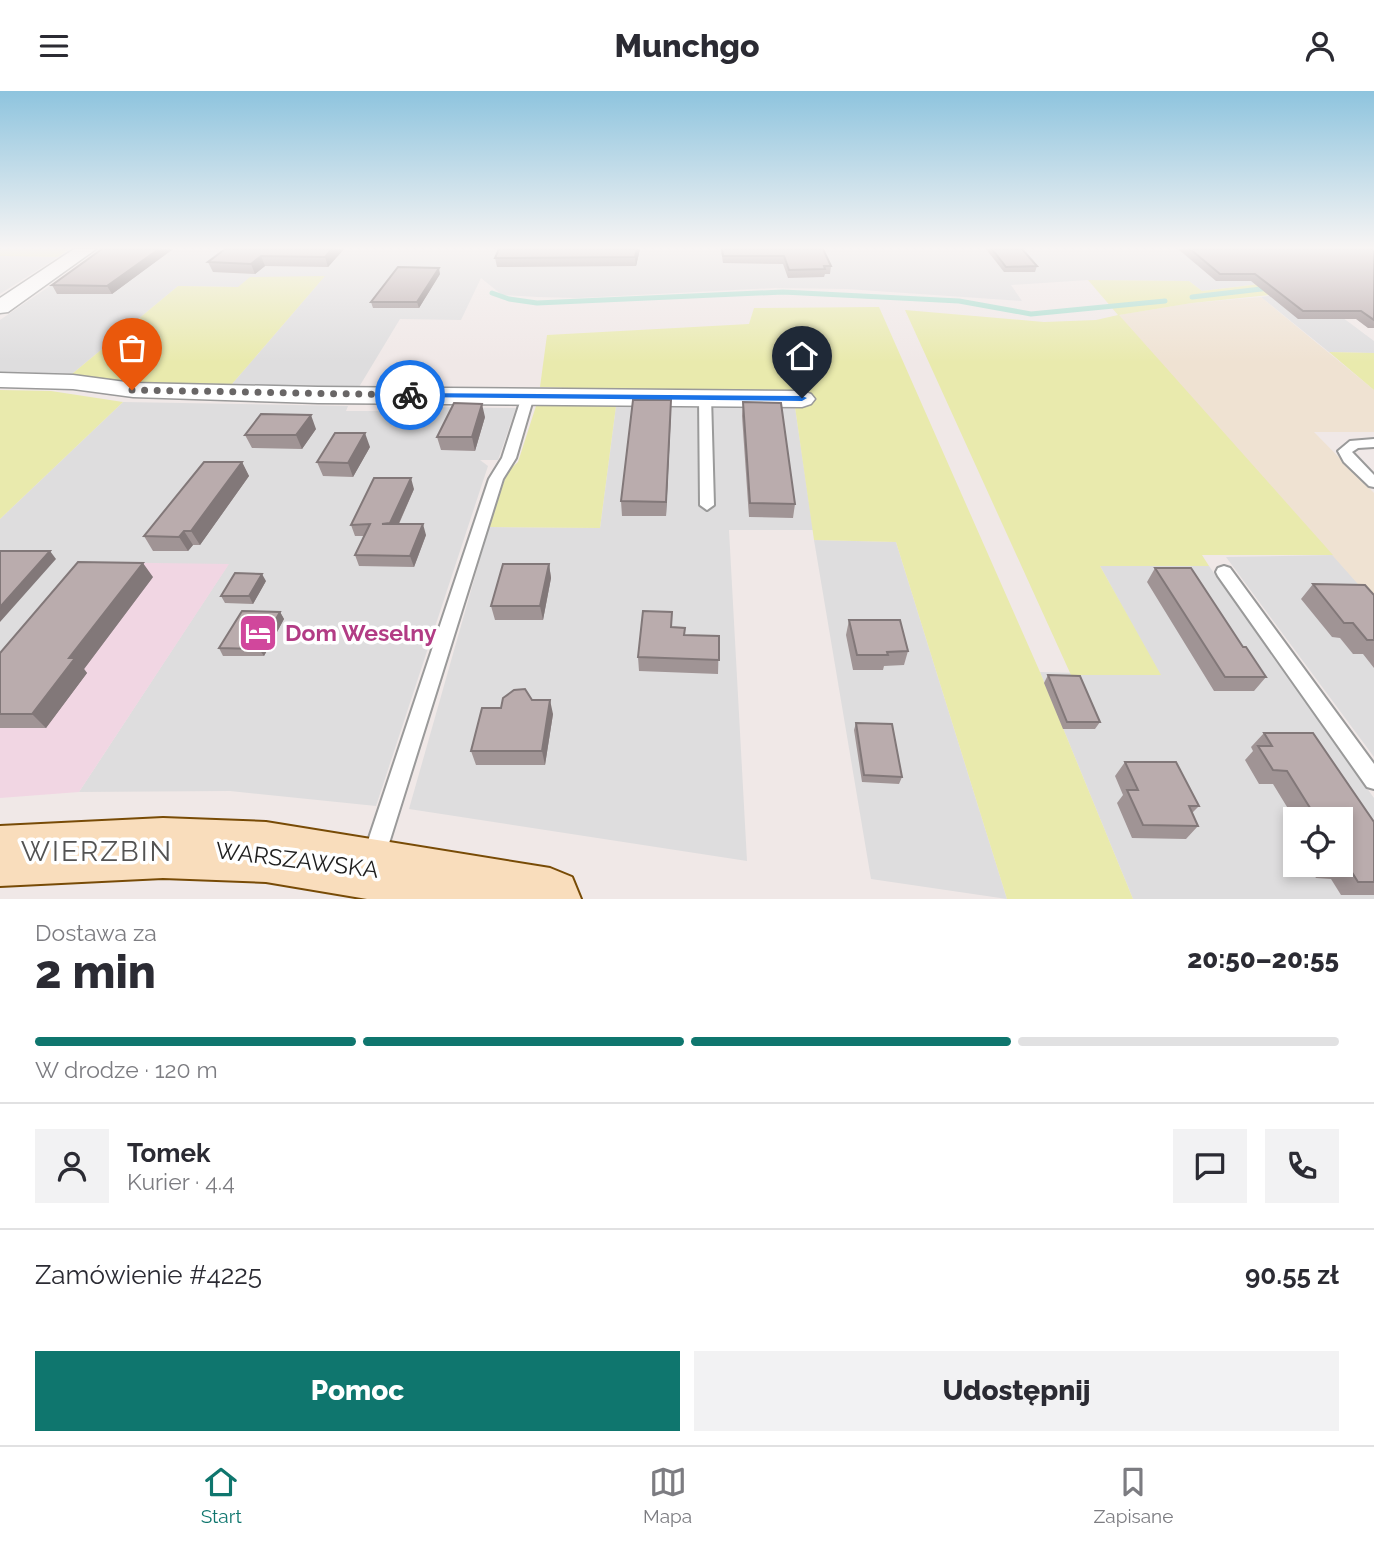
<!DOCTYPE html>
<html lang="pl">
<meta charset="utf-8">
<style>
body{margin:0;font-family:Raleway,sans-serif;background:#f2f2f3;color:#2b2b33;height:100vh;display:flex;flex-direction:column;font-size:26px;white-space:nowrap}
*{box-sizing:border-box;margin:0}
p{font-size:23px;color:#7c7c81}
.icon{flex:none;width:38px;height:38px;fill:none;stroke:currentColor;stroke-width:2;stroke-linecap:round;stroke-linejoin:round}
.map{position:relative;height:808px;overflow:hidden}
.sheet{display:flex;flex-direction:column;background:#fff;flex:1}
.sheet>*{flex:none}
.buttons{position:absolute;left:1283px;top:716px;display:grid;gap:14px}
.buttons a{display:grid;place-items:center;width:70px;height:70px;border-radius:0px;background:#fff;box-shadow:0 4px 10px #0003;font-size:35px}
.pin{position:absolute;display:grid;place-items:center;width:60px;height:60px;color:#fff;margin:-72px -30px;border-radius:50% 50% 50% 0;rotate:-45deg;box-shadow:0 0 7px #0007}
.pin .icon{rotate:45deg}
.courier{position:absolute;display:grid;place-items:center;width:70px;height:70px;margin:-35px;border:5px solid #1a73e8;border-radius:50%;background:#fff;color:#222;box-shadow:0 2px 9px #0007}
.overview em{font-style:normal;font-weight:800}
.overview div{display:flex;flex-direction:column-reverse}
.overview{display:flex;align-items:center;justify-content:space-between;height:119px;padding:0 35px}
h1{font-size:46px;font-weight:800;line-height:52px}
.bar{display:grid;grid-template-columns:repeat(4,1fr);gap:10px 7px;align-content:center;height:84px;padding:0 35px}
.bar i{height:9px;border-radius:5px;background:#e1e1e2}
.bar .selected{background:#0f766e}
.bar p{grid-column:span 4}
.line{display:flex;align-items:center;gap:18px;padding:0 35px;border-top:2px solid #e1e1e2}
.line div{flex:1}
.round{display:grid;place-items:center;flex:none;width:74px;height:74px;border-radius:0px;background:#f2f2f3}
.cta{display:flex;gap:14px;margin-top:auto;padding:14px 35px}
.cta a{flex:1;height:80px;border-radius:0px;background:#0f766e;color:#fff;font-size:28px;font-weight:800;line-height:80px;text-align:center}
.cta a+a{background:#f2f2f3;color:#2b2b33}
header{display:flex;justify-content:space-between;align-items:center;height:91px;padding:0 35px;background:#fff;font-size:32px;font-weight:800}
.tabs{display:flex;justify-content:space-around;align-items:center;height:98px;border-top:2px solid #e1e1e2;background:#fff;font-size:19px;color:#7c7c81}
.tabs a{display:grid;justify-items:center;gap:4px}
.tabs .selected{color:#0f766e}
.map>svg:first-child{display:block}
</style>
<header><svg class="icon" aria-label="menu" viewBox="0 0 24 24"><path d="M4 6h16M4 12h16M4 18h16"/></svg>Munchgo<svg class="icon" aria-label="person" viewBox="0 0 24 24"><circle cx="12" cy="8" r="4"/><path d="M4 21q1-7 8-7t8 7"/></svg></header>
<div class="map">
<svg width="1374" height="808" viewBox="0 0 1374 808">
<rect width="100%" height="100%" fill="#f0e8e7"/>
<path fill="#deddde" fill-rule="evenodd" d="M 104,158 L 1251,158 L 1292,189 L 1202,200 L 1189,190 L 1088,189 L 1011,194 L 1022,210 L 847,198 L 775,197 L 578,207 L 537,206 L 502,204 L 481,187 L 461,229 L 400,228 L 359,296 L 232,293 L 324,186 L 239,196 L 178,195 L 72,283 L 0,281 L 0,229 Z
M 0,165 L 58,166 L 0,203 Z
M 1307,200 L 1374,250 L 1374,262 L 1329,261 L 1261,206 Z
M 123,311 L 348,315 L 346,320 L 416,320 L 417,316 L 516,317 L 498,369 L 480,369 L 488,375 L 376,715 L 230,700 L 79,701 L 228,474 L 0,565 L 0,428 Z
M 616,315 L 795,316 L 813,439 L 729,439 L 747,770 L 409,718 L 489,436 L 600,437 Z
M 814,449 L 896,451 L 1007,808 L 871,788 Z
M 1333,464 L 1374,511 L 1374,666 L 1226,466 Z
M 1100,475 L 1209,475 L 1374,707 L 1374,808 L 1133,808 L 1040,581 L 1160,584 ZM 1295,728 L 1340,728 L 1340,774 L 1295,774 Z"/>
<path fill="#f1d6e3" d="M 80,471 L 229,473 L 79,701 L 0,707 L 0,565 Z"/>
<path fill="#efe2d2" d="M 1261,206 L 1374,299 L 1374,341 L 1314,341 L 1374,402 L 1374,511 L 1118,224 L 1192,212 Z"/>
<path fill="#e9eaad" d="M 0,158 L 69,158 L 58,166 L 0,165 Z
M 325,185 L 232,293 L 139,292 L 72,283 L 178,195 L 238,196 L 250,186 Z
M 1088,189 L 1189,190 L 1202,200 L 1292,189 L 1307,200 L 1192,212 L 1119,224 L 1333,464 L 1202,464 L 1209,475 L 1100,475 L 1161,584 L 1071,584 L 905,219 L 1044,231 L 1096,229 L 1118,224 Z
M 879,216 L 1040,581 L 1133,808 L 1007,808 L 896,451 L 814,449 L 795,316 L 811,306 L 540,296 L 547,244 L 749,233 L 754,217 Z
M 1329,261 L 1374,262 L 1374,299 Z
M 0,299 L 51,300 L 123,311 L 0,428 Z
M 536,315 L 616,315 L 600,437 L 489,436 L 507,381 L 518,371 Z"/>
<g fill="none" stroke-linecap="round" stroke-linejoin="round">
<path stroke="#a8ddce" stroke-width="5" d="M 492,202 L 509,208 L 537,212 L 783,201 L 959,210 L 1031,223 L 1165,210
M 1192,206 L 1270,197"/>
<g stroke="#9a9a9a" stroke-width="4">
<path id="lane" d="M 528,301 L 534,305 L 516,367 L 503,388 L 385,765 L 382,773 L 374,776 L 366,773 L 363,765 L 489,388 L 502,367 L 522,305 Z
M 705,301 L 711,305 L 714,414 L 707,419 L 700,414 L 699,305 Z
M 1374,348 L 1374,356 L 1358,357 L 1352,361 L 1374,384 L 1374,396 L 1369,395 L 1344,371 L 1338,360 L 1350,350 Z
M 1224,475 L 1230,477 L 1374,673 L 1374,698 L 1367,696 L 1218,485 L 1216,481 L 1218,477 Z"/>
</g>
<g stroke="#9a9a9a" stroke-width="3">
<path id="street" d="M 74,158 L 96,158 L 8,221 L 0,222 L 0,207 Z
M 0,282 L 73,284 L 133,292 L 318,296 L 802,300 L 811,303 L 815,308 L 811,313 L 802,316 L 318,312 L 133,306 L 73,298 L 0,296 Z"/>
</g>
<g stroke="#784b06" stroke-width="4">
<path id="secondary" d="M 163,727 L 266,731 L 550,777 L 572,786 L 581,808 L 367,808 L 266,791 L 163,787 L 0,795 L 0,735 Z"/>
</g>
<use href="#lane" fill="#fff" fill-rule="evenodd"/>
<use href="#street" fill="#fff" fill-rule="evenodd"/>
<use href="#secondary" fill="#f9ddbc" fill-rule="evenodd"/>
</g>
<path fill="#a09495" d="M 102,158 L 173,158 L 112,203 L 57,203 L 52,194 Z
M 225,158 L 344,158 L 328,176 L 265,175 L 255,183 L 213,181 L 208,171 Z
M 499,158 L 640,158 L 636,175 L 497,176 L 495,167 Z
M 721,158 L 823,158 L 831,175 L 830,183 L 825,183 L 824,186 L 788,187 L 783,173 L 723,172 Z
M 986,158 L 1022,158 L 1037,175 L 1035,181 L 1004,181 Z
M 1178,158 L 1374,158 L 1374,237 L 1368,237 L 1356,228 L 1298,228 L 1251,190 L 1216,190 Z
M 440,183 L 419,217 L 373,217 L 371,211 Z
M 671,309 L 666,425 L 622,425 L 621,410 Z
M 743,311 L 795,413 L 793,427 L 749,426 L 742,325 Z
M 485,326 L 475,360 L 441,359 L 437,346 Z
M 316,338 L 302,358 L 252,357 L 245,344 Z
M 370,356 L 353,386 L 323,385 L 317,371 Z
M 242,371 L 249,385 L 200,454 L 193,454 L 188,460 L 153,460 L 144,445 Z
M 414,398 L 399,433 L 426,444 L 414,476 L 359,475 L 355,464 L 364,445 L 355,445 L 351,434 Z
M 549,473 L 551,487 L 543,529 L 495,529 L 491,515 Z
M 1155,477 L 1243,556 L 1266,586 L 1254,600 L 1214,600 L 1147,491 Z
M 153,486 L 84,578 L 87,582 L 46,637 L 0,637 L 0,562 Z
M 266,490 L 253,513 L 225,512 L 221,505 Z
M 1313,493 L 1374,504 L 1374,577 L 1363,563 L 1353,563 L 1340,547 L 1332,546 L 1301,508 Z
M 280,521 L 284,528 L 264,565 L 223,565 L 219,557 Z
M 849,529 L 908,560 L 904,574 L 884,575 L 883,579 L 853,579 L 846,544 Z
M 672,536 L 685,544 L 719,545 L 718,583 L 639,580 L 638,566 Z
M 1048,584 L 1100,631 L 1095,638 L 1063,638 L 1044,592 Z
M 532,609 L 553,623 L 545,674 L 476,674 L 471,660 L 501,617 Z
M 856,632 L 902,686 L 899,693 L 862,691 L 854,639 Z
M 1264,642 L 1374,731 L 1374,804 L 1341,804 L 1331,788 L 1316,787 L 1308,774 L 1340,774 L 1340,728 L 1295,728 L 1295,729 L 1273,693 L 1259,693 L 1245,669 L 1253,660 L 1251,656 Z
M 1125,671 L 1199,715 L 1192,722 L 1198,735 L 1186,748 L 1132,747 L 1117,712 L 1123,704 L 1115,685 Z"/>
<path fill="#827879" d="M 159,158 L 173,158 L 112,203 L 107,195 Z
M 332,158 L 344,158 L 328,176 L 325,166 Z
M 637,158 L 640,158 L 636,175 L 635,166 Z
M 261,165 L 265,175 L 255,183 L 251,173 Z
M 439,177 L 440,183 L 419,217 L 417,211 Z
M 671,309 L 671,323 L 666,425 L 666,411 Z
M 482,313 L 485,326 L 475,360 L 472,346 Z
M 311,324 L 316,338 L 302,358 L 296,344 Z
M 365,342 L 370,356 L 353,386 L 348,372 Z
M 242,371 L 249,385 L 200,454 L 191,440 Z
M 411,387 L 414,398 L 394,443 L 390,432 Z
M 423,433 L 426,444 L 414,476 L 410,465 Z
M 184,440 L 193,454 L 188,460 L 179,446 Z
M 50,460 L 56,468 L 0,531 L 0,516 Z
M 143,472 L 153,486 L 84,578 L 87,582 L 46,637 L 32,623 L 69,567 Z
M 549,473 L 551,487 L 543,529 L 540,515 Z
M 262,483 L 266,490 L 253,513 L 249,505 Z
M 280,521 L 284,528 L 264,565 L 259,558 Z
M 550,609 L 553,623 L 545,674 L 542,660 Z"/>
<path fill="#baacad" stroke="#827879" stroke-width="2" d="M 102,158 L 159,158 L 107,195 L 52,194 Z
M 225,158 L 332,158 L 325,166 L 261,165 L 251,173 L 208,171 Z
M 499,158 L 637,158 L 635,166 L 495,167 Z
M 722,158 L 823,158 L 831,175 L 824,175 L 825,178 L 789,179 L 784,165 L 723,165 Z
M 992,158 L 1022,158 L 1037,175 L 1006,176 Z
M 1190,158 L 1374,158 L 1374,229 L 1361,220 L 1303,220 L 1255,183 L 1220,183 Z
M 398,176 L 439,177 L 417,211 L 371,211 Z
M 633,309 L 671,309 L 666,411 L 621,410 Z
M 743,311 L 781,312 L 795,413 L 750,412 Z
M 454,312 L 482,313 L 472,346 L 437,346 Z
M 261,323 L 311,324 L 296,344 L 245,344 Z
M 335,342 L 365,342 L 348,372 L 317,371 Z
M 204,371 L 242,371 L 191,440 L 184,440 L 179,446 L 144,445 Z
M 374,387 L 411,387 L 390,432 L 382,433 L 423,433 L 410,465 L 355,464 L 370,433 L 351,434 Z
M 0,460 L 50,460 L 0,516 Z
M 78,471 L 143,472 L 69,567 L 75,567 L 32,623 L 0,623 L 0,562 Z
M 503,473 L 549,473 L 540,515 L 491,515 Z
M 1155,477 L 1191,477 L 1243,556 L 1246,556 L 1266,586 L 1225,586 Z
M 235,482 L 262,483 L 249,505 L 221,505 Z
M 1313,493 L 1365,494 L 1374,504 L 1374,549 L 1367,549 L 1353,532 L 1344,532 Z
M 242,520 L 280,521 L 259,558 L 219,557 Z
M 643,520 L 672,521 L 671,536 L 685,537 L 684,544 L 719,545 L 719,569 L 638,566 Z
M 849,529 L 900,529 L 908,560 L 887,561 L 888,564 L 857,564 Z
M 1048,584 L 1080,585 L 1100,631 L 1067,631 Z
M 525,598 L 532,609 L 550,609 L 542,660 L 471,660 L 482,617 L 501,617 L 503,607 L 514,599 Z
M 856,632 L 892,633 L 902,686 L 864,684 Z
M 1264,642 L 1313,642 L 1374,731 L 1374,791 L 1358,791 L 1348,775 L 1332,774 L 1340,774 L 1340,728 L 1317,728 L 1287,680 L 1273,679 L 1258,655 L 1272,655 Z
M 1125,671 L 1176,671 L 1199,715 L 1189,715 L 1198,735 L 1143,734 L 1127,699 L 1138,699 Z"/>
<linearGradient id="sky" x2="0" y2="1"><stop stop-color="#8ec4de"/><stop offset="0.58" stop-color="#f8f5f4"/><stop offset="1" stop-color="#f8f5f4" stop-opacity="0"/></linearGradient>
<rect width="1374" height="271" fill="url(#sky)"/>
<path fill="#1a73e8" d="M 410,302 L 802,305 L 807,307 L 802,310 L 407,306 L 406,304 Z"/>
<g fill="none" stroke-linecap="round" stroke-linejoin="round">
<path stroke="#696666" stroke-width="7" stroke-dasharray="0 12.6" d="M 132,299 L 410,304"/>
</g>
<defs>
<g id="hotel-square" transform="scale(2.0125)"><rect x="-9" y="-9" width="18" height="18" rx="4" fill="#d1479c" stroke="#fff"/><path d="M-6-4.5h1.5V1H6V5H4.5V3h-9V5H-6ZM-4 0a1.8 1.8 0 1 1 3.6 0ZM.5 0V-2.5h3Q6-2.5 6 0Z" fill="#fff"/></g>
</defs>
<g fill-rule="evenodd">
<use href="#hotel-square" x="258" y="542"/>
</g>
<g text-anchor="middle" stroke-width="7" stroke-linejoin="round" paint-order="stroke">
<g font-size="23" font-weight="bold" fill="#b23c85" stroke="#fff" text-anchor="start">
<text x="285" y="550">Dom Weselny</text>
</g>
<g font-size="23" fill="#202020" stroke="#fff">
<text transform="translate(297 769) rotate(7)" y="8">WARSZAWSKA</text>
</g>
<g font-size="28" letter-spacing="2" fill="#535353" stroke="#fff">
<text x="97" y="770">WIERZBIN</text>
</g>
</g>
</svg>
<div class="buttons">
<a><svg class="icon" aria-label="locate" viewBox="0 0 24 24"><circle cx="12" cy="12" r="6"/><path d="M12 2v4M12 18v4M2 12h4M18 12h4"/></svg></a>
</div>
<div class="pin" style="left:132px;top:299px;background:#ea580c"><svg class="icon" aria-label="bag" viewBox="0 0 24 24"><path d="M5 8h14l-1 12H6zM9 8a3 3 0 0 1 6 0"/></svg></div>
<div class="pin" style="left:802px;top:307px;background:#1f2937"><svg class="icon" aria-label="home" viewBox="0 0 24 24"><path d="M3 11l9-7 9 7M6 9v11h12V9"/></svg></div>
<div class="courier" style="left:410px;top:304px"><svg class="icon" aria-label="bike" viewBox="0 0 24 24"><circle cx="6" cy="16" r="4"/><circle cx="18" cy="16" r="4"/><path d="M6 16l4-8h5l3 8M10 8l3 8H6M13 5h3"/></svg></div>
</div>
<section class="sheet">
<div class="overview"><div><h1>2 min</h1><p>Dostawa za</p></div><em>20:50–20:55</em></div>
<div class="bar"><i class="selected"></i><i class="selected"></i><i class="selected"></i><i></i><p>W drodze · 120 m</p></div>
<div class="line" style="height:126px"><a class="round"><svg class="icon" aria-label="person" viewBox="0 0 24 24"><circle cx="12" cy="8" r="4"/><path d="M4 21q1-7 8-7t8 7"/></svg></a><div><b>Tomek</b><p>Kurier · 4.4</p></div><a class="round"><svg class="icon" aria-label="chat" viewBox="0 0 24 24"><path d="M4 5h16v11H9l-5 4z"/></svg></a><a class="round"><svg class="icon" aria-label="phone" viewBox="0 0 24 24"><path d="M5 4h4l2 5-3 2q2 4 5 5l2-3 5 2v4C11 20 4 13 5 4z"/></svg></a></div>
<div class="line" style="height:91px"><div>Zamówienie #4225</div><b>90.55 zł</b></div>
<div class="cta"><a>Pomoc</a><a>Udostępnij</a></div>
</section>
<nav class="tabs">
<a class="selected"><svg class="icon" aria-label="home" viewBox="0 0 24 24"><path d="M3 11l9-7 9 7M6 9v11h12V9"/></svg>Start</a>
<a><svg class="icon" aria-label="map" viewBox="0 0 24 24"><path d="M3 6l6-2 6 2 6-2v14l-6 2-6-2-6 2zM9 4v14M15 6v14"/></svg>Mapa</a>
<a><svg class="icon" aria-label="saved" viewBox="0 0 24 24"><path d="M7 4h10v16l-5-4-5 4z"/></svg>Zapisane</a>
</nav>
